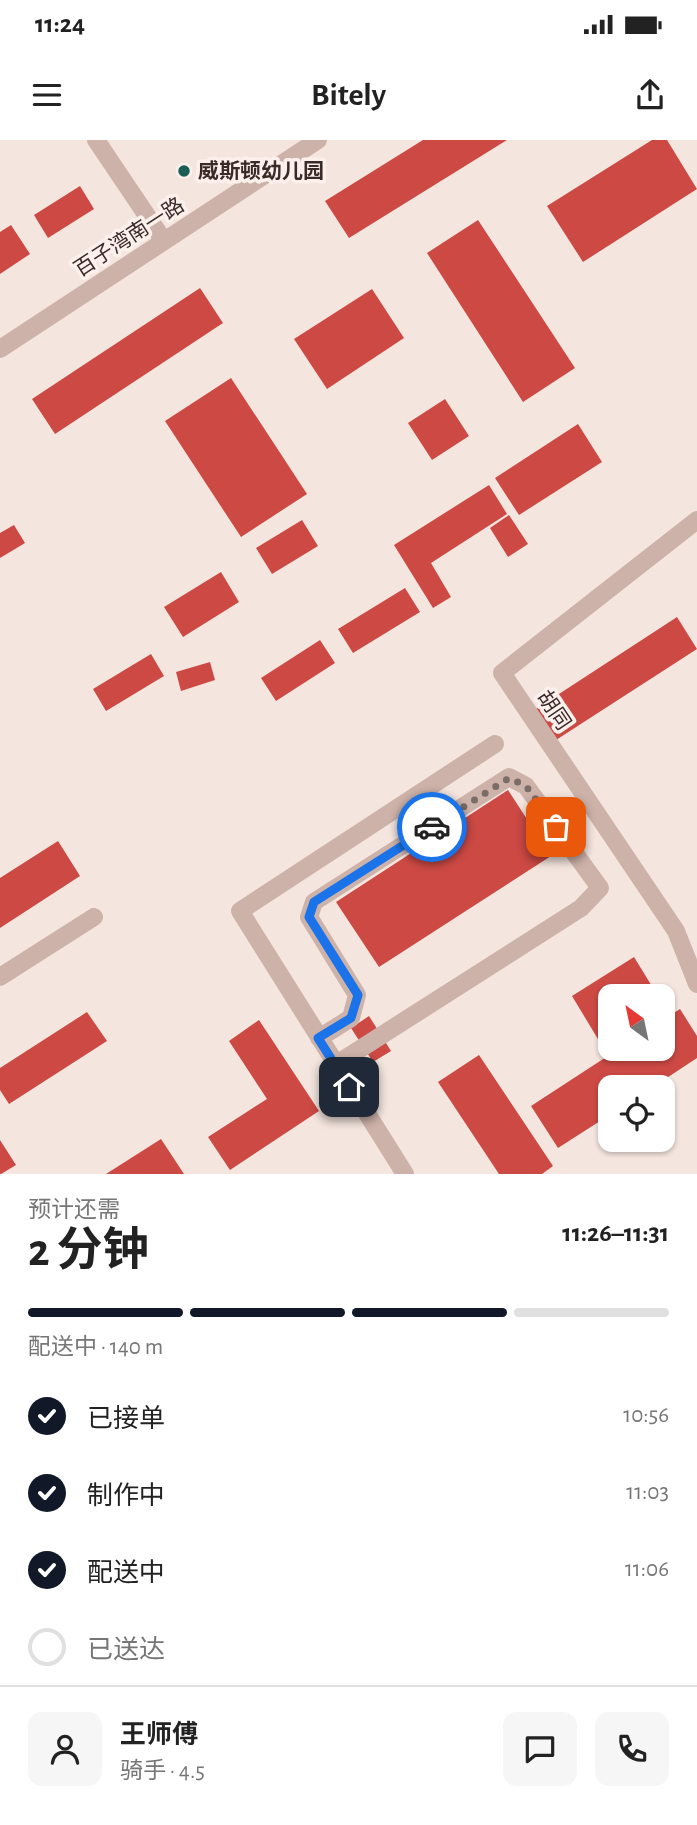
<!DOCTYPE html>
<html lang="zh">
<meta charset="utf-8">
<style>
body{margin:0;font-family:"Alegreya Sans","Noto Sans SC",sans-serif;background:#f6f6f6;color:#222;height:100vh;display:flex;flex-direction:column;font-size:26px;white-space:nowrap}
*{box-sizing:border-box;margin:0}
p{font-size:23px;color:#767676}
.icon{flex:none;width:38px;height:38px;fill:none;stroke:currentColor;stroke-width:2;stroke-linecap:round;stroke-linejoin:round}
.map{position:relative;height:1034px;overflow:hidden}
.details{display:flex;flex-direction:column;background:#fff;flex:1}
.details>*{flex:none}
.needle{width:46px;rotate:327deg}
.tools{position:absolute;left:598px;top:844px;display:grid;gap:14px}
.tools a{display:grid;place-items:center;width:77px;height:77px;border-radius:14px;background:#fff;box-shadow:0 2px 5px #0004;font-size:35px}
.pin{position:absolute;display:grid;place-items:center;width:60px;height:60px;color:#fff;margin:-30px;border-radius:14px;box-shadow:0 4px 10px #0006}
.courier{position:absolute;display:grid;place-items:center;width:70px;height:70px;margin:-35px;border:5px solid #1a73e8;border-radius:50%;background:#fff;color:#222;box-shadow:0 2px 9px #0007}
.overview em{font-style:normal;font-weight:700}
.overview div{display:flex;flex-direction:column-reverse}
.overview{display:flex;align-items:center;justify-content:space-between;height:119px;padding:0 28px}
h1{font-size:46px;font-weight:700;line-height:52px}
.bar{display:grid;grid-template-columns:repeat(4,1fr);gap:10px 7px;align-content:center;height:84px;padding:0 28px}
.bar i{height:9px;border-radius:5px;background:#e0e0e0}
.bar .selected{background:#111827}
.bar p{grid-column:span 4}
.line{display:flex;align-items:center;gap:18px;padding:0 28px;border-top:2px solid #e0e0e0}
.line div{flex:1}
.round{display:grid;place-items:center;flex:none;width:74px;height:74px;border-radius:14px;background:#f6f6f6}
ol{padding:0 28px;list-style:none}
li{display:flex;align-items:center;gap:21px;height:77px}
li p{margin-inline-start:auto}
li .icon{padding:7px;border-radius:50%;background:#111827;color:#fff;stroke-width:4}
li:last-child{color:#767676}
li i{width:38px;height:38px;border:4px solid #e0e0e0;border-radius:50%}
.status{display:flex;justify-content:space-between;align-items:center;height:49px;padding:0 35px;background:#fff;direction:ltr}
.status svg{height:19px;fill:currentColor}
header{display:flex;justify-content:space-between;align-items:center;height:91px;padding:0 28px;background:#fff;font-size:32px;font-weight:700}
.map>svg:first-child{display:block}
</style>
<div class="status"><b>11:24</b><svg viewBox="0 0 49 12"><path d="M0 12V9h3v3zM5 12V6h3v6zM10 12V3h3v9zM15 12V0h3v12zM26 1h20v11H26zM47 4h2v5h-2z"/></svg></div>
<header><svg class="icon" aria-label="menu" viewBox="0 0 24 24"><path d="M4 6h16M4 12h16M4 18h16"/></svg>Bitely<svg class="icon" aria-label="share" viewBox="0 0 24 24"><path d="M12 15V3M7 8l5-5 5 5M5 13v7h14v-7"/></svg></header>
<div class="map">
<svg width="697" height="1034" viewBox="0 0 697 1034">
<rect width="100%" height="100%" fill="#f4e5de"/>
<path fill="#cc4944" d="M 423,0 L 507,0 L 349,98 L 325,61 Z
M 652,0 L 667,0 L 697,49 L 583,122 L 547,66 Z
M 80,46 L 94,69 L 48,98 L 34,75 Z
M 478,80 L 575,228 L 523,262 L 427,113 Z
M 11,85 L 30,114 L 0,134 L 0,92 Z
M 200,148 L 223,183 L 55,294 L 32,259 Z
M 372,149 L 404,198 L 327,249 L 294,199 Z
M 231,238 L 307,354 L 241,397 L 165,281 Z
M 445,259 L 469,296 L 432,320 L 408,283 Z
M 578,284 L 602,322 L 519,375 L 495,338 Z
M 489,345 L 507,374 L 431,423 L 451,457 L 433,468 L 394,405 Z
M 509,375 L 528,404 L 508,417 L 490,388 Z
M 302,380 L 318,406 L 272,434 L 256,408 Z
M 14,385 L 25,403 L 0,418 L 0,393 Z
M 221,432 L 239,462 L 183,497 L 164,467 Z
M 405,448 L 420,472 L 353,513 L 338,489 Z
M 677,477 L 697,509 L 556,600 L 536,569 Z
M 320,500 L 335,523 L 276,561 L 261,538 Z
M 151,514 L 164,536 L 106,571 L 93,549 Z
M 210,522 L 215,540 L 181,551 L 176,532 Z
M 508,650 L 551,716 L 379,827 L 336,762 Z
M 58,701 L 80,736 L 0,788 L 0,738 Z
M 634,817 L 658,856 L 611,856 L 611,908 L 616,908 L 607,914 L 572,856 Z
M 680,869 L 697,896 L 697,918 L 653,947 L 611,947 L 611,974 L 558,1008 L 531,966 L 620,908 L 663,908 L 663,880 Z
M 87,872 L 107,901 L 9,964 L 0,950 L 0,928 Z
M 369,876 L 391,911 L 373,922 L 351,888 Z
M 259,880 L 319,971 L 230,1030 L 208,997 L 267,959 L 229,901 Z
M 479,915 L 553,1026 L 542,1034 L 499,1034 L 438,942 Z
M 161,999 L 184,1034 L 106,1034 Z
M 0,1000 L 16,1025 L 1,1034 L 0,1034 Z"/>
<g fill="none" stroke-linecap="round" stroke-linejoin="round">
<path stroke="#cdb2a9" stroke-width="18" d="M 96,0 L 164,101
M 0,209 L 318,0
M 697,380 L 502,533 L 676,791 L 697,844
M 0,837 L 94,777
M 319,898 L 351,878 L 357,855 L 309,777 L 314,762 L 509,637 L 526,646 L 600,748 L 581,768 L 335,925
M 405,1034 L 240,771 L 495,604"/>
</g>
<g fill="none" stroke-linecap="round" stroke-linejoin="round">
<path stroke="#7b6c68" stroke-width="7" stroke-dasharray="0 12.6" d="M 432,687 L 509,638 L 526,646 L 556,687"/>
<path stroke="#1a73e8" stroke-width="9" d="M 349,947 L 318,898 L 351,878 L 358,855 L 309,777 L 314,762 L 432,687"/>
</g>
<circle fill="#1c5e55" stroke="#fbf0eb" stroke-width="2.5" cx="184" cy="31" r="7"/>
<g text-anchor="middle" stroke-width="7" stroke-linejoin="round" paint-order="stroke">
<g font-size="21" font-weight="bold" fill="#3a2b29" stroke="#fbf0eb" text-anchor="start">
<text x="198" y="38">威斯顿幼儿园</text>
</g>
<g font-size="21" fill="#3a2b29" stroke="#fbf0eb">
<text transform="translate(129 97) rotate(-33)" y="7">百子湾南一路</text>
<text transform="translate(554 570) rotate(56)" y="7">胡同</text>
</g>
</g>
</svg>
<div class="tools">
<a><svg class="needle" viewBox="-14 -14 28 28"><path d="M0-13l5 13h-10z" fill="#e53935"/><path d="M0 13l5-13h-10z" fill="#767676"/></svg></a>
<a><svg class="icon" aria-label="locate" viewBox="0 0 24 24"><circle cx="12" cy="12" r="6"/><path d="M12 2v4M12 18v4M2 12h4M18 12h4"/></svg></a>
</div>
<div class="pin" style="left:556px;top:687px;background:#ea580c"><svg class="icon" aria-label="bag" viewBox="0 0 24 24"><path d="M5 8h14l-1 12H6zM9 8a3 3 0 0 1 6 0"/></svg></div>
<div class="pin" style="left:349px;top:947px;background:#1f2937"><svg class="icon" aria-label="home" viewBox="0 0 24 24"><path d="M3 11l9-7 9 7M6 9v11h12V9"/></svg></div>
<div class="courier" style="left:432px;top:687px"><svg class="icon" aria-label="car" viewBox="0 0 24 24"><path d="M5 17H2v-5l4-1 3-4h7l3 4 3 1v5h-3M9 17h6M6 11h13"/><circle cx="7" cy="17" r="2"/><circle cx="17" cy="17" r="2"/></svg></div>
</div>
<section class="details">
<div class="overview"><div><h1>2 分钟</h1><p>预计还需</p></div><em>11:26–11:31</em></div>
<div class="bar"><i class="selected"></i><i class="selected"></i><i class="selected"></i><i></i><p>配送中 · 140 m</p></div>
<ol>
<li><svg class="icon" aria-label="check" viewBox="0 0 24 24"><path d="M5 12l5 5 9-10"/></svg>已接单<p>10:56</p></li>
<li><svg class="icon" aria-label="check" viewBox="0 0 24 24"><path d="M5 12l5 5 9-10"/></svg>制作中<p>11:03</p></li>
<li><svg class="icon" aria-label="check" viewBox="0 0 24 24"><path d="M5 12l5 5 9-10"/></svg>配送中<p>11:06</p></li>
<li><i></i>已送达</li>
</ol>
<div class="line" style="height:126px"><a class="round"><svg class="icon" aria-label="person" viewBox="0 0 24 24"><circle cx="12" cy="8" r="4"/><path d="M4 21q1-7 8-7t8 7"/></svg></a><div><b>王师傅</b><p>骑手 · 4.5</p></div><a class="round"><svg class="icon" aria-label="chat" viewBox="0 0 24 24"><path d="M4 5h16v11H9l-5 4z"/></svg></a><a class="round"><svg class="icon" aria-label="phone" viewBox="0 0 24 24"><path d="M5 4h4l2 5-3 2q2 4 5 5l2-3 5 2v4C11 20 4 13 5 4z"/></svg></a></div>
</section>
